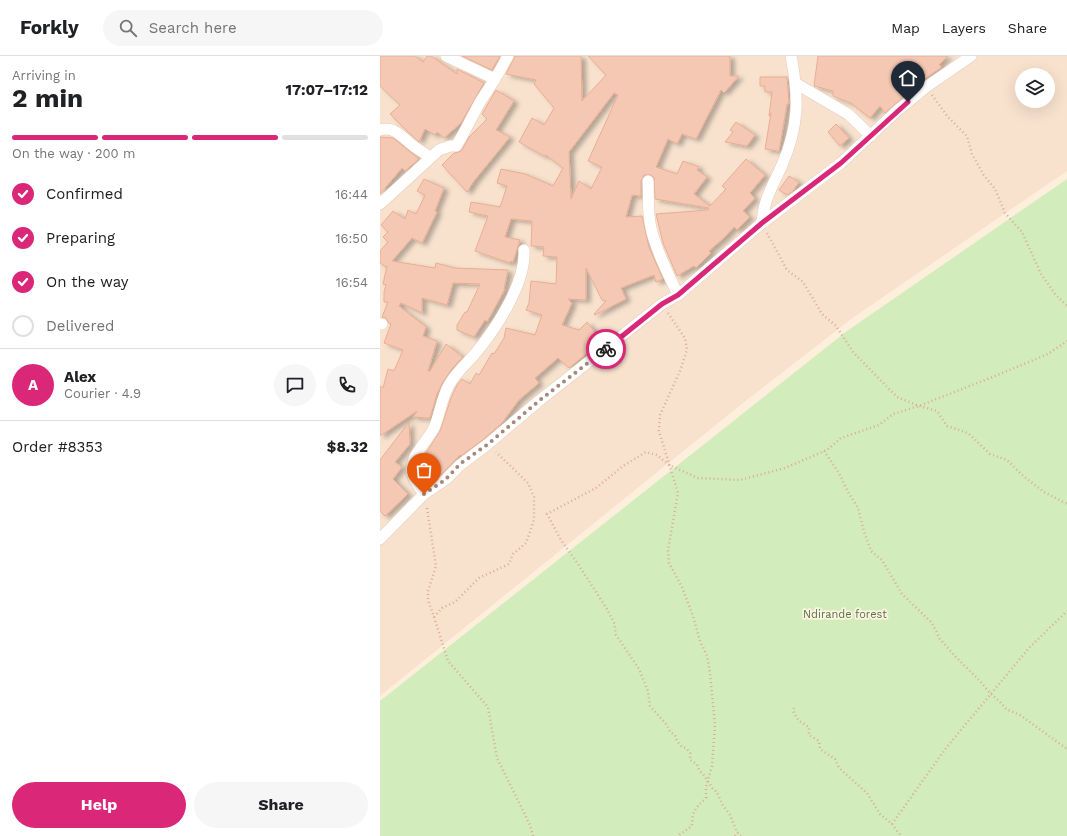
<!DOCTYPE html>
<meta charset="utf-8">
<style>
body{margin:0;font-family:"Work Sans",sans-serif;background:#f6f6f6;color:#202124;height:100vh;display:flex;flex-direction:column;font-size:15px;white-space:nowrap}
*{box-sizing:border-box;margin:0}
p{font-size:13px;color:#757577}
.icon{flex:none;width:22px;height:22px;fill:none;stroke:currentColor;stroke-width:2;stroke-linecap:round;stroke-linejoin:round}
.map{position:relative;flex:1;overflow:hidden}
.side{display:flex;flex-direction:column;background:#fff;width:380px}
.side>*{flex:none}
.fabs{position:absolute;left:635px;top:12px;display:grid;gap:8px}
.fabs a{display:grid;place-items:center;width:40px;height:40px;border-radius:50%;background:#fff;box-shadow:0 4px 16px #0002;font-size:20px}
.pin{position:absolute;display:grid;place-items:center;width:34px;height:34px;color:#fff;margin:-41px -17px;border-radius:50% 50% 50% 0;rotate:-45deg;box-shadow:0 0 4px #0007}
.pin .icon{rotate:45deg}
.courier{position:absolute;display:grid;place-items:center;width:40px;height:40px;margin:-20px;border:3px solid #db2777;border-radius:50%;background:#fff;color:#222;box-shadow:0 1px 5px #0007}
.headline em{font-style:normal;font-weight:700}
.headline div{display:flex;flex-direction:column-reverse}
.headline{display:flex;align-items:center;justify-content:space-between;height:68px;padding:0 12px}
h1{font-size:26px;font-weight:700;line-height:30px}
.bar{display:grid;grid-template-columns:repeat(4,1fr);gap:6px 4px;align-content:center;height:48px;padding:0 12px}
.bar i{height:5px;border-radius:3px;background:#e0e0e0}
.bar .active{background:#db2777}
.bar p{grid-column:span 4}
.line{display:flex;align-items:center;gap:10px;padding:0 12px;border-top:1px solid #e0e0e0}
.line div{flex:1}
.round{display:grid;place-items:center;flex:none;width:42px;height:42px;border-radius:21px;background:#f6f6f6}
ol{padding:0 12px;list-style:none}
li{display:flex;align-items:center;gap:12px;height:44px}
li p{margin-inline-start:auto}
li .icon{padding:4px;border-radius:50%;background:#db2777;color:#fff;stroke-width:4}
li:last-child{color:#757577}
li i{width:22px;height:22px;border:2px solid #e0e0e0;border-radius:50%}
.primary-button{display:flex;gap:8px;margin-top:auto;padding:8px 12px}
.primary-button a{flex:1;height:46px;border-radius:24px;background:#db2777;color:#fff;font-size:16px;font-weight:700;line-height:46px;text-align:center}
.primary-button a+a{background:#f6f6f6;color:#202124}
header{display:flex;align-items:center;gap:24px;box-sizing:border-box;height:56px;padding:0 20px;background:#fff;border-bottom:1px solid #e0e0e0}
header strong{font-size:19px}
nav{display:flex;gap:22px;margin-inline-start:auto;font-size:14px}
.search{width:280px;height:36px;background:#f6f6f6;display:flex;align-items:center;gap:10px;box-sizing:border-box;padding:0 14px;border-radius:22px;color:#757577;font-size:15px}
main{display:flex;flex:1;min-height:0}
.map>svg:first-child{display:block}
</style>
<header>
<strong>Forkly</strong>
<div class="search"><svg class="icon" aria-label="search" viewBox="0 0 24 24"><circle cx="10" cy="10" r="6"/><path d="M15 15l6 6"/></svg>Search here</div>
<nav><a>Map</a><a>Layers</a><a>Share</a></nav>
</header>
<main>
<section class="side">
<div class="headline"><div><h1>2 min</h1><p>Arriving in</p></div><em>17:07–17:12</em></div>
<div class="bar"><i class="active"></i><i class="active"></i><i class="active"></i><i></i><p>On the way · 200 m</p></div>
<ol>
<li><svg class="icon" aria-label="check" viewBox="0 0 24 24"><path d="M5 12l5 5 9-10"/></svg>Confirmed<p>16:44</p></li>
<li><svg class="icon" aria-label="check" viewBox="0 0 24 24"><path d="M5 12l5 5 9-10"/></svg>Preparing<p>16:50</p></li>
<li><svg class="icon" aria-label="check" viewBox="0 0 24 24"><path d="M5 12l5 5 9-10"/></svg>On the way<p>16:54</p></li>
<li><i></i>Delivered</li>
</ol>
<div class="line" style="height:72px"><b class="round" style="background:#db2777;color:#fff">A</b><div><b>Alex</b><p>Courier · 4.9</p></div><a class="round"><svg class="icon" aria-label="chat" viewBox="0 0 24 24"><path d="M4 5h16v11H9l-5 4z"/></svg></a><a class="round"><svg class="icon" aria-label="phone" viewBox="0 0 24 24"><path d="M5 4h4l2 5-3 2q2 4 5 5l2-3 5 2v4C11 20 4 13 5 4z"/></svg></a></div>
<div class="line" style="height:52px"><div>Order #8353</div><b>$8.32</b></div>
<div class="primary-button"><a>Help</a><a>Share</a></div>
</section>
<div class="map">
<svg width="687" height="780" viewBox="0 0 687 780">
<defs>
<filter id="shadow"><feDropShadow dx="4.5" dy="2.5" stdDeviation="2" flood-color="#0004"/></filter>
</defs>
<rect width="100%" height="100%" fill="#feefdd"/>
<path fill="#f8e2ce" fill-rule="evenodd" d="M 0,0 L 687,0 L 687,115 L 474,261 L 363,347 L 0,640 ZM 642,19 L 668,19 L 668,45 L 642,45 Z"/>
<path fill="#d2ecbb" d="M 687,123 L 687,780 L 0,780 L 0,645 L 467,275 Z"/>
<path fill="#f5c8b3" stroke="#e9ad92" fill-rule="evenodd" filter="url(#shadow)" d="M 0,0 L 35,0 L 43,6 L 47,0 L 51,0 L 77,18 L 77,13 L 104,27 L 81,67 L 64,82 L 57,76 L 55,79 L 45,73 L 39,86 L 25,73 L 10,58 L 20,49 L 0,30 Z
M 82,0 L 120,0 L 112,14 Z
M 135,0 L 201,0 L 202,45 L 226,19 L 208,0 L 350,0 L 350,20 L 359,20 L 344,37 L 341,34 L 316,83 L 302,78 L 297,88 L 288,83 L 276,111 L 297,118 L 303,105 L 319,111 L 317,114 L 327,121 L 314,138 L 330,150 L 346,133 L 342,130 L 366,103 L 385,119 L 370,137 L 375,142 L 363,155 L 370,161 L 357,174 L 354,171 L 345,181 L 329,195 L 331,197 L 316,212 L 314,210 L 297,220 L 283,187 L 276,158 L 328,154 L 329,152 L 275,143 L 274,122 L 271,119 L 264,119 L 261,125 L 261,140 L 252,139 L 246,161 L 262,160 L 269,191 L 283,223 L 276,226 L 274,219 L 241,232 L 246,243 L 215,259 L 214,258 L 226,245 L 222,244 L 206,212 L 206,244 L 188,243 L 192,247 L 182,269 L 199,274 L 207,266 L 222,285 L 189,312 L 178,302 L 155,322 L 159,327 L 139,344 L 122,367 L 104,383 L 81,400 L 80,399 L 61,419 L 46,428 L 41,422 L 39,414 L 51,401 L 46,397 L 60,375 L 71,342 L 77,329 L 82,323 L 90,328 L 96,317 L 99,319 L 112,297 L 114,298 L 124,282 L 126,272 L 155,279 L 162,259 L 146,254 L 149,247 L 151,225 L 176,228 L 177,201 L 163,200 L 164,191 L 151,190 L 152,165 L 131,163 L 125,181 L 140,184 L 133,206 L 131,205 L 130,207 L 95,195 L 108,160 L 89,156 L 91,146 L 120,151 L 127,130 L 117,127 L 121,113 L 145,118 L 173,130 L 183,112 L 166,99 L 164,100 L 139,86 L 152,62 L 164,69 L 174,52 L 154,28 L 156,24 L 126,18 ZM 234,37 L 238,39 L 208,105 L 222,111 L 211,133 L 199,125 L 191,143 L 189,96 Z
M 438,0 L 568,0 L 559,9 L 562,11 L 543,24 L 505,57 L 500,50 L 490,62 L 471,47 L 453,40 L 453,35 L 434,30 Z
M 380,21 L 407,21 L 409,48 L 407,48 L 399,95 L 385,93 L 391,57 L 389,60 L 392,36 L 385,36 L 385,30 L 380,30 Z
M 116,34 L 134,45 L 116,74 L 130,81 L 94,125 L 87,136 L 62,109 L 74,97 L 79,96 L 82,94 L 89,81 L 107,63 L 102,58 Z
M 356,66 L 375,79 L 367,90 L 345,86 L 353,76 L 350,74 Z
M 456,68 L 469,82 L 460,90 L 448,76 Z
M 0,81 L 13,82 L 39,103 L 25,115 L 22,112 L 0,138 Z
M 409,120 L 419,126 L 413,135 L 407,139 L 399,134 Z
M 44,123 L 64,132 L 55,155 L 57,156 L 42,187 L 32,182 L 12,205 L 55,212 L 56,207 L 75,212 L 128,214 L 124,233 L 125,233 L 107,266 L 105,264 L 94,281 L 77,274 L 77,269 L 85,256 L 87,256 L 100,228 L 73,227 L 67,249 L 42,242 L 42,257 L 21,247 L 19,250 L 46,271 L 43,280 L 57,285 L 48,315 L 50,315 L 66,288 L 83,301 L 72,313 L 63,326 L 57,338 L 50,362 L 33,361 L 37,355 L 0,380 L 0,330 L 3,332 L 8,313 L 14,315 L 23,294 L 4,287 L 11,268 L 9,267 L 6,262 L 2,261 L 8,246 L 4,246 L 4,236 L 6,229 L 3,228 L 7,210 L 6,211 L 0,207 L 0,195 L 8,186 L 3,181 L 8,176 L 1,169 L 13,155 L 25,163 L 28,154 L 36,158 L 45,139 L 37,135 Z
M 29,366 L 30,388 L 15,406 L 22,411 L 13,423 L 28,438 L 5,460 L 0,455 L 0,404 Z"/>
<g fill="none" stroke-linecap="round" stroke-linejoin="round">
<g stroke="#e4ccbc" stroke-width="12">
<path id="minor" d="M 66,0 L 115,23
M 415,27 L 468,58 L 491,80
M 0,74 C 14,70 21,80 31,88 C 37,93 44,97 50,101
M 268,125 C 269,140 267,156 271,172 C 276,195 288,217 298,239
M 0,148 L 59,94 L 70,90 L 76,90 L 81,82 L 100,46 L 115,23 L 128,0
M 382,167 C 384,142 392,132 402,109 C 419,70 419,41 411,0
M 0,268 L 2,268
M 44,438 C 41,433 35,427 33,420 C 26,404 47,386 54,372 C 60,359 61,343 69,329 C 75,318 85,309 94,299 C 115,274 146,228 144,194
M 0,483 L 44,438 L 65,424 L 80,409 L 108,388 L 160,344 L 282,248 L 298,239 L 382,167 L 461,107 L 518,54 L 546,31 L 591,0"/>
</g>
<path stroke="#daac96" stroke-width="2.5" stroke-dasharray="1 3" stroke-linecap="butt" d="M 552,39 L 568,61 L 587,80 L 592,98 L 603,118 L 615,133 L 625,157 L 642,176 L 661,218 L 675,238 L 687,250
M 387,177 L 407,214 L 423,226 L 442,258 L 456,270 L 473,296 L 517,341 L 539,350 L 557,355 L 567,370 L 588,377 L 610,398 L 627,404 L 642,419 L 664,436 L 687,448
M 288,257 L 305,282 L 307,294 L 300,315 L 280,359 L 279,375 L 298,437 L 288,494 L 289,507 L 302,531 L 313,560 L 320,585 L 327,600 L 330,617 L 335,669 L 332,710 L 326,731 L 326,742 C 315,752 312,756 312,770 L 299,779 L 299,780
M 444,395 L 459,417 L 468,436 L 478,452 L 484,476 L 491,495 L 502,504 L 522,538 L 552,567 L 560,583 L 574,599 L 599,624 L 611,638 L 620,646 L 626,653 L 640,659 L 687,693
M 47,452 L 56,510 L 48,535 L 48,544 L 54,561 L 62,552 L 75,546 L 99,522 L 129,508 L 133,498 L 146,487 L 154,464 L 154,441 L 148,427 L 116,396
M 54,561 L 68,605 L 108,651 L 117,702 L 150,769 L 153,780
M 414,652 L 413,655 L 419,665 L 429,671 L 429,679 L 439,685 L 440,693 L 455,703 L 459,712 L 487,737 L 500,758 L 512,768 L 521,780
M 512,768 L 566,692 L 649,592 L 687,555
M 355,780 L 357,776
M 361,780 L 357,776 L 350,759 L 342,748 L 337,736 L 333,733 L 323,718 L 319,714 L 317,708 L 310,704 L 310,697 L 306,692 L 302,691 L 297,685 L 295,679 L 290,676 L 287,669 L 270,650 L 268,635 L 259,613 L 236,579 L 234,567 L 227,553 L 198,508 L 181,484 L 167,458 L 216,432 L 243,410 L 266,396 L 277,399 L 289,409 L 318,422 L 360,424 L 405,412 L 447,394 L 461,382 L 499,369 L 513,358 L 539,350 L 615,320 L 668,298 L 687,285"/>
<use href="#minor" stroke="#fff" stroke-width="11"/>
</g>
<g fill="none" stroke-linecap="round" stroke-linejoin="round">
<path stroke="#a5897a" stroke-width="4" stroke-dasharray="0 7.2" d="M 44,438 L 65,424 L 80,408 L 108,388 L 160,344 L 226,293"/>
<path stroke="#db2777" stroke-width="5" d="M 226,293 L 282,248 L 298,239 L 382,167 L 461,107 L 528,46"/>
</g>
<g text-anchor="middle" stroke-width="3.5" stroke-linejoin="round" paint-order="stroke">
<g font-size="11" fill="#507639" stroke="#fff3e5">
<text x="465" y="562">Ndirande forest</text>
</g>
</g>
</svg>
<div class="fabs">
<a><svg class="icon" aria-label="layers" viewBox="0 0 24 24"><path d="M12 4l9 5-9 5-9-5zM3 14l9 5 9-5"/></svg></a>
</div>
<div class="pin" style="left:44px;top:438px;background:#ea580c"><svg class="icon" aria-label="bag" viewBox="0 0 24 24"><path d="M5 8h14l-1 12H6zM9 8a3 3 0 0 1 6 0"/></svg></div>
<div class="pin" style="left:528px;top:46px;background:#1f2937"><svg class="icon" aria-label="home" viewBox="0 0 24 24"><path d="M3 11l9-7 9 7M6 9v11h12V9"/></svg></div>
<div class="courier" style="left:226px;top:293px"><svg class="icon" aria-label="bike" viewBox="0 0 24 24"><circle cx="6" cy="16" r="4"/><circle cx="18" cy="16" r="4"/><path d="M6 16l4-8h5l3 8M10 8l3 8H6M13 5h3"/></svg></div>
</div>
</main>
